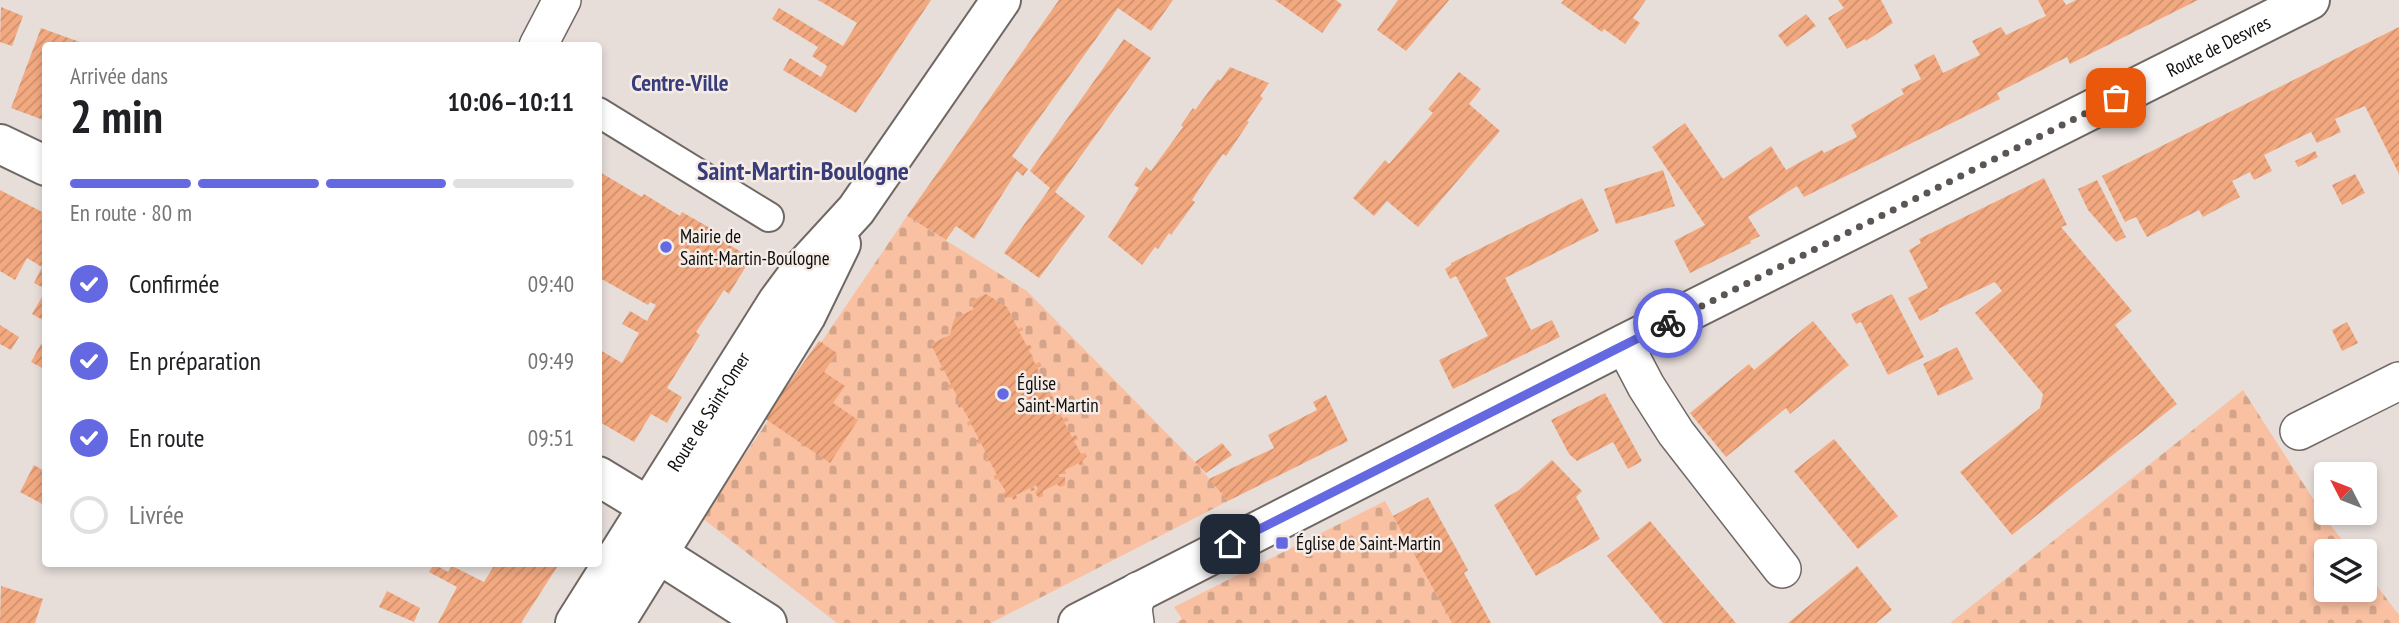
<!DOCTYPE html>
<html lang="fr">
<meta charset="utf-8">
<style>
body{margin:0;font-family:"PT Sans Narrow",sans-serif;background:#f6f6f6;color:#202124;height:100vh;display:flex;flex-direction:column;font-size:26px;white-space:nowrap}
*{box-sizing:border-box;margin:0}
p{font-size:23px;color:#757577}
.icon{flex:none;width:38px;height:38px;fill:none;stroke:currentColor;stroke-width:2;stroke-linecap:round;stroke-linejoin:round}
.map{position:relative;flex:1;overflow:hidden}
.details{position:absolute;left:42px;top:42px;width:560px;height:525px;display:flex;flex-direction:column;background:#fff;border-radius:7px;box-shadow:0 4px 10px #0003}
.details>*{flex:none}
.needle{width:46px;rotate:312deg}
.tools{position:absolute;left:2314px;top:462px;display:grid;gap:14px}
.tools a{display:grid;place-items:center;width:63px;height:63px;border-radius:7px;background:#fff;box-shadow:0 4px 10px #0003;font-size:35px}
.pin{position:absolute;display:grid;place-items:center;width:60px;height:60px;color:#fff;margin:-30px;border-radius:14px;box-shadow:0 4px 10px #0006}
.courier{position:absolute;display:grid;place-items:center;width:70px;height:70px;margin:-35px;border:5px solid #6468e1;border-radius:50%;background:#fff;color:#222;box-shadow:0 2px 9px #0007}
.overview em{font-style:normal;font-weight:600}
.overview div{display:flex;flex-direction:column-reverse}
.overview{display:flex;align-items:center;justify-content:space-between;height:119px;padding:0 28px}
h1{font-size:46px;font-weight:600;line-height:52px}
.bar{display:grid;grid-template-columns:repeat(4,1fr);gap:10px 7px;align-content:center;height:84px;padding:0 28px}
.bar i{height:9px;border-radius:5px;background:#e0e0e0}
.bar .on{background:#6468e1}
.bar p{grid-column:span 4}
ol{padding:0 28px;list-style:none}
li{display:flex;align-items:center;gap:21px;height:77px}
li p{margin-inline-start:auto}
li .icon{padding:7px;border-radius:50%;background:#6468e1;color:#fff;stroke-width:4}
li:last-child{color:#757577}
li i{width:38px;height:38px;border:4px solid #e0e0e0;border-radius:50%}
.map>svg:first-child{display:block}
</style>
<div class="map">
<svg width="2399" height="623" viewBox="0 0 2399 623">
<defs>
<pattern id="cemetery-stones" width="16" height="16" patternUnits="userSpaceOnUse" patternTransform="scale(1.75)"><rect width="16" height="16" fill="#f9c0a2"/><path d="M2 7V4a2 2 0 0 1 4 0v3zM10 15v-3a2 2 0 0 1 4 0v3z" fill="#d4a48a"/></pattern>
<pattern id="building-hatch" width="6" height="6" patternUnits="userSpaceOnUse" patternTransform="scale(1.75)"><rect width="6" height="6" fill="#f3a980"/><path d="M-1 1l2-2M0 6l6-6M5 7l2-2" fill="none" stroke="#cf906d"/></pattern>
</defs>
<rect width="100%" height="100%" fill="#e7deda"/>
<path fill="url(#cemetery-stones)" d="M 907,216 L 1027,291 L 1195,462 L 1228,501 L 991,623 L 837,623 L 702,518 Z
M 2243,390 L 2328,522 L 2351,551 L 2326,551 L 2326,590 L 2364,590 L 2364,569 L 2399,615 L 2399,623 L 1950,623 Z
M 1385,501 L 1452,623 L 1176,623 L 1182,619 L 1174,607 Z"/>
<path fill="url(#building-hatch)" d="M 818,0 L 931,0 L 856,113 L 783,70 L 790,58 L 821,77 L 827,66 L 812,56 L 818,47 L 772,19 L 779,8 L 843,46 L 857,23 Z
M 1059,0 L 1173,0 L 1151,31 L 1118,8 L 1012,156 L 1028,169 L 1023,176 L 1017,171 L 974,239 L 956,226 L 946,240 L 907,216 Z
M 1275,0 L 1336,0 L 1342,5 L 1322,33 Z
M 1398,0 L 1449,0 L 1406,51 L 1377,30 Z
M 1564,0 L 1646,0 L 1633,18 L 1640,23 L 1625,44 L 1604,29 L 1602,32 L 1561,3 Z
M 1838,0 L 1881,0 L 1893,23 L 1866,41 L 1865,39 L 1847,49 L 1828,18 L 1844,8 Z
M 2038,0 L 2063,0 L 2066,5 L 2076,0 L 2198,0 L 2070,64 L 2067,57 L 1997,93 L 2000,99 L 1804,197 L 1797,186 L 1748,217 L 1760,236 L 1750,241 L 1751,243 L 1690,273 L 1674,241 L 1705,225 L 1652,147 L 1685,123 L 1723,179 L 1771,146 L 1786,170 L 1822,150 L 1824,153 L 1857,137 L 1851,125 L 1904,94 L 1901,89 L 1921,79 L 1914,65 L 1934,54 L 1943,73 L 1980,55 L 1972,41 L 2001,27 L 2006,35 L 2046,16 Z
M 1,7 L 23,16 L 12,46 L 0,42 Z
M 1806,14 L 1816,26 L 1787,47 L 1778,35 Z
M 2399,27 L 2399,174 L 2365,106 L 2335,119 L 2341,132 L 2317,143 L 2311,132 L 2264,155 L 2272,171 L 2254,180 L 2250,172 L 2232,181 L 2240,197 L 2203,217 L 2199,210 L 2147,237 L 2136,217 L 2125,222 L 2102,176 Z
M 41,28 L 88,45 L 46,46 L 46,121 L 11,108 Z
M 1124,39 L 1151,58 L 1055,192 L 1085,216 L 1039,278 L 1004,253 L 1050,188 L 1030,171 Z
M 1230,67 L 1269,83 L 1260,96 L 1263,98 L 1247,121 L 1249,122 L 1226,156 L 1223,154 L 1207,177 L 1192,200 L 1195,202 L 1171,235 L 1169,233 L 1158,249 L 1155,247 L 1142,265 L 1108,237 L 1139,188 L 1134,185 L 1146,167 L 1151,171 L 1183,127 L 1181,125 L 1193,108 L 1195,110 L 1218,79 L 1220,81 Z
M 1459,72 L 1481,89 L 1469,104 L 1500,131 L 1418,227 L 1387,201 L 1374,216 L 1353,198 L 1385,160 L 1389,164 L 1433,113 L 1428,109 Z
M 2315,151 L 2318,157 L 2298,167 L 2295,161 Z
M 1663,170 L 1675,206 L 1616,224 L 1604,189 Z
M 598,171 L 642,197 L 644,194 L 680,216 L 682,212 L 717,232 L 715,236 L 751,258 L 729,294 L 724,290 L 696,332 L 700,335 L 667,388 L 682,397 L 667,423 L 651,414 L 634,442 L 598,421 L 598,353 L 600,350 L 622,363 L 639,333 L 622,324 L 630,311 L 647,321 L 656,305 L 650,302 L 648,305 L 598,277 L 598,234 L 601,229 L 598,228 Z
M 2355,174 L 2365,193 L 2342,205 L 2332,185 Z
M 2044,178 L 2067,225 L 2061,227 L 2132,311 L 2115,325 L 2177,404 L 2012,535 L 1960,472 L 2040,408 L 2043,394 L 1975,313 L 2002,291 L 1995,282 L 1938,309 L 1939,311 L 1920,321 L 1908,298 L 1928,288 L 1909,250 L 1921,243 L 1919,239 Z
M 2097,180 L 2126,237 L 2116,242 L 2088,210 L 2078,189 Z
M 0,190 L 46,214 L 46,289 L 34,283 L 42,267 L 27,258 L 15,280 L 0,271 Z
M 1582,198 L 1599,231 L 1505,278 L 1531,330 L 1552,320 L 1560,337 L 1453,389 L 1439,360 L 1488,336 L 1456,276 L 1450,279 L 1445,269 L 1451,265 L 1451,263 Z
M 46,290 L 46,315 L 43,320 L 32,314 Z
M 986,294 L 1007,307 L 1018,329 L 1022,327 L 1023,330 L 1019,332 L 1027,346 L 1030,345 L 1032,348 L 1029,350 L 1035,364 L 1040,362 L 1041,366 L 1037,368 L 1044,382 L 1049,380 L 1051,384 L 1047,386 L 1054,400 L 1058,399 L 1059,402 L 1056,404 L 1063,419 L 1067,417 L 1069,421 L 1064,422 L 1072,437 L 1076,435 L 1078,439 L 1074,441 L 1081,454 L 1085,453 L 1087,456 L 1082,461 L 1084,465 L 1080,466 L 1079,463 L 1065,470 L 1066,474 L 1058,474 L 1060,477 L 1065,477 L 1065,485 L 1060,487 L 1057,484 L 1043,491 L 1043,496 L 1039,498 L 1035,493 L 1038,489 L 1036,485 L 1033,487 L 1035,490 L 1031,491 L 1030,488 L 1016,495 L 1017,498 L 1013,500 L 1012,497 L 1005,498 L 1003,493 L 1006,492 L 998,479 L 995,480 L 994,476 L 997,475 L 989,460 L 986,462 L 985,459 L 988,457 L 981,443 L 978,444 L 976,441 L 979,439 L 971,424 L 968,426 L 967,422 L 970,421 L 962,407 L 959,408 L 957,404 L 960,403 L 953,388 L 950,389 L 948,386 L 951,384 L 944,370 L 941,371 L 939,368 L 942,367 L 931,344 L 950,335 L 954,319 L 974,309 L 970,302 Z
M 1892,294 L 1924,357 L 1888,375 L 1861,322 L 1856,324 L 1851,314 Z
M 1813,321 L 1849,365 L 1790,414 L 1786,408 L 1726,457 L 1690,413 L 1749,364 L 1754,370 Z
M 2347,322 L 2358,343 L 2342,351 L 2332,330 Z
M 0,325 L 19,337 L 11,350 L 0,344 Z
M 819,341 L 837,353 L 824,372 L 845,386 L 833,403 L 858,420 L 830,463 L 764,418 Z
M 41,344 L 46,347 L 46,370 L 31,362 Z
M 1957,347 L 1973,379 L 1938,396 L 1923,364 Z
M 1605,393 L 1642,461 L 1628,469 L 1613,442 L 1577,461 L 1569,454 L 1551,420 Z
M 1326,395 L 1348,441 L 1228,501 L 1209,479 L 1274,448 L 1268,435 L 1317,410 L 1313,402 Z
M 1834,439 L 1898,516 L 1858,549 L 1794,471 Z
M 1222,443 L 1232,455 L 1206,473 L 1195,462 Z
M 1552,460 L 1582,491 L 1576,497 L 1600,539 L 1536,576 L 1494,505 L 1519,490 Z
M 34,465 L 46,472 L 46,506 L 20,492 Z
M 1428,497 L 1468,570 L 1464,573 L 1491,623 L 1452,623 L 1393,516 Z
M 1650,521 L 1736,623 L 1663,623 L 1607,556 Z
M 434,564 L 448,572 L 452,566 L 484,582 L 495,564 L 559,564 L 521,623 L 438,623 L 457,587 L 429,572 Z
M 1857,566 L 1892,610 L 1876,623 L 1788,623 Z
M 1,586 L 43,599 L 35,623 L 0,623 Z
M 387,591 L 420,608 L 414,622 L 379,607 Z"/>
<g fill="none" stroke-linecap="round" stroke-linejoin="round">
<g stroke="#706864" stroke-width="32">
<path id="pedestrian" d="M 598,112 L 769,217"/>
</g>
<g stroke="#706864" stroke-width="40">
<path id="minor" d="M 538,46 L 562,0
M 1624,344 L 1646,386 L 1676,433 L 1782,569
M 2299,431 L 2399,381
M 1135,623 L 1133,608 L 1138,591"/>
</g>
<g stroke="#706864" stroke-width="42">
<g id="tertiary">
<path d="M 632,537 L 767,623"/>
<path id="s1" d="M 1078,623 L 1624,344 L 2310,0"/>
</g>
</g>
<g stroke="#706864" stroke-width="42">
<g id="secondary">
<path d="M 0,144 L 46,166"/>
<path d="M 598,476 L 669,519"/>
<path id="s2" d="M 575,623 L 778,301 L 801,270 L 856,210 L 1001,0"/>
<path d="M 615,623 L 806,316 L 841,244"/>
</g>
</g>
<use href="#pedestrian" stroke="#fff" stroke-width="28"/>
<use href="#minor" stroke="#fff" stroke-width="37"/>
<use href="#tertiary" stroke="#fff" stroke-width="38"/>
<use href="#secondary" stroke="#fff" stroke-width="38"/>
</g>
<g fill="none" stroke-linecap="round" stroke-linejoin="round">
<path stroke="#5b5653" stroke-width="7" stroke-dasharray="0 12.6" d="M 1668,323 L 2116,98"/>
<path stroke="#6468e1" stroke-width="9" d="M 1230,544 L 1668,323"/>
</g>
<g fill="#6468e1" stroke="#f5ece7" stroke-width="2.5">
<circle cx="666" cy="247" r="7"/>
<circle cx="1003" cy="394" r="7"/>
<rect x="1275" y="536" width="14" height="14" rx="3.5"/>
</g>
<g text-anchor="middle" stroke-width="5" stroke-linejoin="round" paint-order="stroke">
<g font-size="19" fill="#0f0d0b" stroke="#f5ece7">
<text dy="7" stroke="none"><textPath href="#s1" startOffset="1278">Route de Desvres</textPath></text>
<text dy="7" stroke="none"><textPath href="#s2" startOffset="250">Route de Saint-Omer</textPath></text>
</g>
<g font-size="19" fill="#0f0d0b" stroke="#f5ece7" text-anchor="start">
<text x="680" y="243">Mairie de<tspan x="680" dy="22">Saint-Martin-Boulogne</tspan></text>
<text x="1017" y="390">Église<tspan x="1017" dy="22">Saint-Martin</tspan></text>
<text x="1296" y="550">Église de Saint-Martin</text>
</g>
<g font-size="23" font-weight="bold" fill="#383c78" stroke="#f5ece7">
<text x="680" y="91">Centre-Ville</text>
</g>
<g font-size="26" font-weight="bold" fill="#383c78" stroke="#f5ece7">
<text x="803" y="180">Saint-Martin-Boulogne</text>
</g>
</g>
</svg>
<div class="tools">
<a><svg class="needle" viewBox="-14 -14 28 28"><path d="M0-13l5 13h-10z" fill="#e53935"/><path d="M0 13l5-13h-10z" fill="#757577"/></svg></a>
<a><svg class="icon" aria-label="layers" viewBox="0 0 24 24"><path d="M12 4l9 5-9 5-9-5zM3 14l9 5 9-5"/></svg></a>
</div>
<div class="pin" style="left:2116px;top:98px;background:#ea580c"><svg class="icon" aria-label="bag" viewBox="0 0 24 24"><path d="M5 8h14l-1 12H6zM9 8a3 3 0 0 1 6 0"/></svg></div>
<div class="pin" style="left:1230px;top:544px;background:#1f2937"><svg class="icon" aria-label="home" viewBox="0 0 24 24"><path d="M3 11l9-7 9 7M6 9v11h12V9"/></svg></div>
<div class="courier" style="left:1668px;top:323px"><svg class="icon" aria-label="bike" viewBox="0 0 24 24"><circle cx="6" cy="16" r="4"/><circle cx="18" cy="16" r="4"/><path d="M6 16l4-8h5l3 8M10 8l3 8H6M13 5h3"/></svg></div>
<section class="details">
<div class="overview"><div><h1>2 min</h1><p>Arrivée dans</p></div><em>10:06–10:11</em></div>
<div class="bar"><i class="on"></i><i class="on"></i><i class="on"></i><i></i><p>En route · 80 m</p></div>
<ol>
<li><svg class="icon" aria-label="check" viewBox="0 0 24 24"><path d="M5 12l5 5 9-10"/></svg>Confirmée<p>09:40</p></li>
<li><svg class="icon" aria-label="check" viewBox="0 0 24 24"><path d="M5 12l5 5 9-10"/></svg>En préparation<p>09:49</p></li>
<li><svg class="icon" aria-label="check" viewBox="0 0 24 24"><path d="M5 12l5 5 9-10"/></svg>En route<p>09:51</p></li>
<li><i></i>Livrée</li>
</ol>
</section>
</div>
